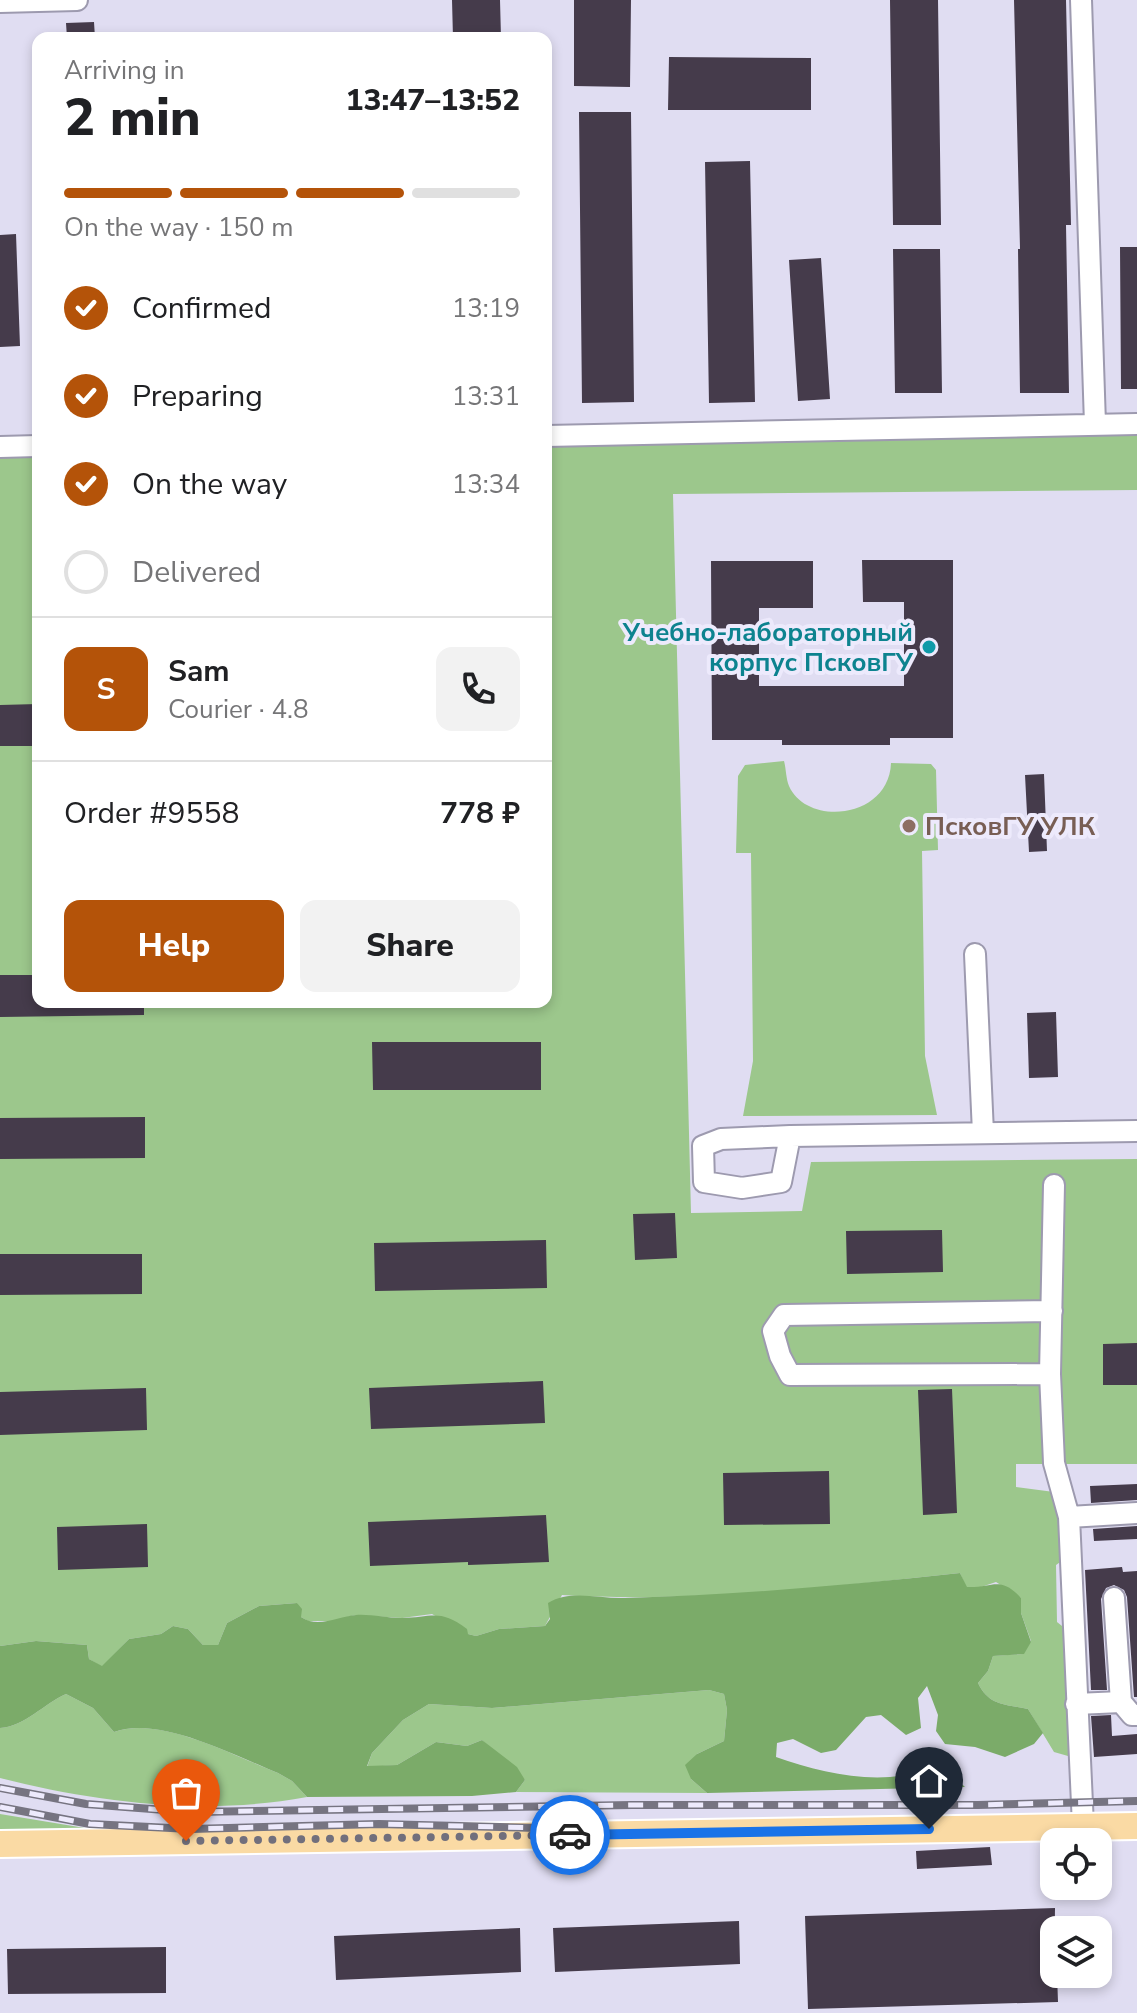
<!DOCTYPE html>
<meta charset="utf-8">
<style>
body{margin:0;font-family:"Nunito Sans",sans-serif;background:#f2f2f2;color:#202124;height:100vh;display:flex;flex-direction:column;font-size:30px;white-space:nowrap}
*{box-sizing:border-box;margin:0}
p{font-size:26px;color:#757577}
.icon{flex:none;width:44px;height:44px;fill:none;stroke:currentColor;stroke-width:2;stroke-linecap:round;stroke-linejoin:round}
.map{position:relative;flex:1;overflow:hidden}
.panel{position:absolute;left:32px;top:32px;width:520px;height:976px;display:flex;flex-direction:column;background:#fff;border-radius:16px;box-shadow:0 4px 12px #0003}
.panel>*{flex:none}
.buttons{position:absolute;left:1040px;top:1828px;display:grid;gap:16px}
.buttons a{display:grid;place-items:center;width:72px;height:72px;border-radius:16px;background:#fff;box-shadow:0 4px 12px #0003;font-size:40px}
.pin{position:absolute;display:grid;place-items:center;width:68px;height:68px;color:#fff;margin:-82px -34px;border-radius:50% 50% 50% 0;rotate:-45deg;box-shadow:0 0 8px #0007}
.pin .icon{rotate:45deg}
.courier{position:absolute;display:grid;place-items:center;width:80px;height:80px;margin:-40px;border:6px solid #1a73e8;border-radius:50%;background:#fff;color:#222;box-shadow:0 2px 10px #0007}
.headline em{font-style:normal;font-weight:800}
.headline div{display:flex;flex-direction:column-reverse}
.headline{display:flex;align-items:center;justify-content:space-between;height:136px;padding:0 32px}
h1{font-size:52px;font-weight:800;line-height:60px}
.bar{display:grid;grid-template-columns:repeat(4,1fr);gap:12px 8px;align-content:center;height:96px;padding:0 32px}
.bar i{height:10px;border-radius:6px;background:#e0e0e0}
.bar .active{background:#b45309}
.bar p{grid-column:span 4}
.line{display:flex;align-items:center;gap:20px;padding:0 32px;border-top:2px solid #e0e0e0}
.line div{flex:1}
.round{display:grid;place-items:center;flex:none;width:84px;height:84px;border-radius:16px;background:#f2f2f2}
ol{padding:0 32px;list-style:none}
li{display:flex;align-items:center;gap:24px;height:88px}
li p{margin-inline-start:auto}
li .icon{padding:8px;border-radius:50%;background:#b45309;color:#fff;stroke-width:4}
li:last-child{color:#757577}
li i{width:44px;height:44px;border:4px solid #e0e0e0;border-radius:50%}
.action{display:flex;gap:16px;margin-top:auto;padding:16px 32px}
.action a{flex:1;height:92px;border-radius:16px;background:#b45309;color:#fff;font-size:32px;font-weight:800;line-height:92px;text-align:center}
.action a+a{background:#f2f2f2;color:#202124}
.map>svg:first-child{display:block}
</style>
<div class="map">
<svg width="1137" height="2013" viewBox="0 0 1137 2013">
<rect width="100%" height="100%" fill="#e0ddf2"/>
<path fill="#9cc78c" d="M 1137,431 L 1137,490 L 673,494 L 691,1213 L 802,1211 L 811,1162 L 1137,1159 L 1137,1464 L 1016,1464 L 1016,1487 L 1054,1492 L 1066,1519 L 1066,1558 L 1056,1565 L 1057,1622 L 1067,1630 L 1068,1756 L 1054,1752 L 1028,1709 C 1005,1704 989,1706 978,1683 L 988,1671 L 993,1656 L 1023,1654 L 1031,1641 L 1021,1613 L 1021,1598 L 996,1582 L 981,1587 L 966,1587 L 960,1573 C 828,1587 694,1603 562,1595 L 545,1626 L 499,1629 L 476,1636 L 468,1634 L 432,1614 L 402,1618 L 355,1615 L 332,1621 L 308,1621 L 301,1617 L 297,1603 L 259,1606 L 227,1623 L 218,1645 L 203,1645 L 188,1629 L 173,1626 L 161,1634 L 129,1639 L 102,1667 L 89,1659 L 87,1645 L 36,1641 L 0,1646 L 0,458 L 38,457 L 38,1002 L 546,1002 L 546,445 Z
M 784,761 C 786,768 786,779 789,786 C 807,827 889,819 891,763 L 931,764 L 936,770 L 938,850 L 922,851 L 925,1056 L 937,1115 L 743,1116 L 753,1061 L 751,853 L 736,853 L 738,776 L 745,765 Z
M 709,1690 L 724,1694 L 727,1710 L 724,1741 L 697,1754 L 691,1779 L 707,1793 L 516,1792 L 525,1780 L 482,1740 L 467,1746 L 436,1742 L 397,1765 L 367,1767 L 372,1753 L 403,1720 L 429,1704 L 492,1708 Z
M 66,1694 L 93,1708 L 114,1732 C 160,1715 234,1756 278,1773 L 292,1781 L 307,1797 C 207,1816 98,1803 0,1778 L 0,1728 C 26,1726 43,1704 66,1694 Z
M 0,1814 L 91,1829 L 0,1831 Z"/>
<path fill="#7bab69" d="M 960,1573 L 967,1587 C 993,1588 1000,1575 1021,1598 L 1021,1613 L 1031,1642 L 1024,1654 L 993,1656 L 988,1671 L 978,1683 C 989,1706 1005,1704 1028,1709 L 1043,1733 L 1034,1744 L 1005,1757 L 975,1747 L 945,1744 L 936,1731 L 938,1715 L 927,1686 L 918,1698 L 921,1728 L 906,1735 L 881,1715 L 866,1717 L 836,1750 L 821,1753 L 793,1739 L 777,1743 L 776,1757 C 822,1773 880,1787 927,1769 L 933,1755 L 945,1760 L 952,1775 L 965,1787 L 707,1793 L 691,1779 L 685,1765 L 697,1754 L 724,1741 L 727,1710 L 724,1694 L 709,1690 L 492,1708 L 429,1704 L 403,1720 L 372,1753 L 367,1766 L 397,1765 L 436,1742 L 467,1746 L 482,1740 L 517,1767 L 525,1780 L 516,1792 L 472,1796 L 307,1797 L 292,1781 L 278,1773 C 235,1756 159,1715 114,1732 L 93,1708 L 66,1694 C 43,1704 26,1726 0,1728 L 0,1646 L 36,1641 L 87,1645 L 89,1659 L 102,1666 L 129,1639 L 161,1634 L 173,1626 L 188,1629 L 203,1645 L 218,1645 L 227,1623 L 259,1606 L 297,1603 L 302,1609 L 301,1617 C 318,1629 339,1616 356,1615 C 371,1614 386,1618 401,1618 C 432,1618 439,1608 467,1629 L 468,1634 L 476,1636 L 499,1629 L 545,1626 L 550,1619 L 548,1603 C 571,1589 599,1599 625,1598 C 737,1595 849,1585 960,1573 Z"/>
<path fill="#453b4b" d="M 452,0 L 500,0 L 501,38 L 453,38 Z
M 574,0 L 631,0 L 630,87 L 574,86 Z
M 890,0 L 938,0 L 941,225 L 893,225 Z
M 1014,0 L 1066,0 L 1071,225 L 1066,225 L 1069,393 L 1020,393 L 1018,249 L 1020,249 Z
M 94,22 L 95,38 L 67,38 L 66,23 Z
M 669,57 L 811,58 L 811,110 L 668,110 Z
M 579,112 L 631,112 L 634,402 L 582,403 Z
M 750,161 L 755,402 L 709,403 L 705,162 Z
M 16,234 L 20,346 L 0,347 L 0,235 Z
M 1120,247 L 1137,247 L 1137,389 L 1121,389 Z
M 893,249 L 940,249 L 942,393 L 895,393 Z
M 821,258 L 830,399 L 798,401 L 789,260 Z
M 862,560 L 953,560 L 953,738 L 890,738 L 890,745 L 782,745 L 782,740 L 712,740 L 711,561 L 813,561 L 813,608 L 759,608 L 759,686 L 904,686 L 904,602 L 863,602 Z
M 38,704 L 38,746 L 0,746 L 0,705 Z
M 1044,774 L 1047,851 L 1029,852 L 1025,775 Z
M 0,975 L 38,975 L 38,1002 L 144,1002 L 144,1015 L 0,1017 Z
M 1056,1012 L 1058,1077 L 1029,1078 L 1027,1013 Z
M 372,1042 L 541,1042 L 541,1090 L 373,1090 Z
M 145,1117 L 145,1158 L 0,1159 L 0,1118 Z
M 675,1213 L 677,1258 L 635,1260 L 633,1214 Z
M 942,1230 L 943,1272 L 847,1274 L 846,1231 Z
M 546,1240 L 547,1288 L 375,1291 L 374,1243 Z
M 0,1254 L 142,1254 L 142,1294 L 0,1295 Z
M 1137,1343 L 1137,1385 L 1103,1385 L 1103,1344 Z
M 543,1381 L 545,1423 L 371,1429 L 369,1388 Z
M 146,1388 L 147,1430 L 0,1435 L 0,1392 Z
M 952,1389 L 957,1513 L 923,1515 L 918,1390 Z
M 829,1471 L 830,1524 L 724,1525 L 723,1473 Z
M 1137,1484 L 1137,1500 L 1091,1503 L 1090,1486 Z
M 546,1515 L 549,1562 L 468,1565 L 468,1562 L 370,1566 L 368,1522 Z
M 147,1524 L 148,1567 L 58,1570 L 57,1527 Z
M 1137,1526 L 1137,1539 L 1094,1541 L 1093,1529 Z
M 1122,1567 L 1123,1572 L 1137,1571 L 1137,1697 L 1134,1697 L 1127,1597 L 1124,1590 L 1114,1585 L 1106,1588 L 1101,1599 L 1107,1690 L 1091,1690 L 1085,1570 Z
M 1111,1715 L 1112,1736 L 1137,1734 L 1137,1754 L 1094,1757 L 1091,1716 Z
M 990,1847 L 992,1865 L 917,1869 L 916,1851 Z
M 1055,1908 L 1054,1974 L 1057,1974 L 1058,2002 L 808,2009 L 805,1916 Z
M 739,1921 L 740,1964 L 555,1972 L 553,1928 Z
M 520,1928 L 521,1972 L 336,1980 L 334,1936 Z
M 166,1947 L 166,1993 L 8,1994 L 7,1949 Z"/>
<g fill="none" stroke-linecap="round" stroke-linejoin="round">
<g stroke="#9d9aaf" stroke-width="24">
<path id="minor" d="M 1081,0 L 1095,424
M 0,2 L 77,0
M 546,436 L 1137,424
M 0,447 L 38,446
M 975,954 L 983,1133
M 790,1136 L 781,1182 L 742,1188 L 704,1182 L 703,1146 L 721,1139 L 790,1136 L 1137,1131
M 1054,1185 L 1050,1374 L 1054,1463 L 1069,1517
M 1050,1374 L 790,1375 L 780,1356 L 773,1331 L 784,1315 L 1052,1311
M 1114,1598 L 1121,1702
M 1076,1704 L 1121,1702 L 1132,1715 L 1137,1715
M 1083,1826 L 1069,1517 L 1137,1513"/>
</g>
<g stroke="#fff" stroke-width="30">
<path id="major" d="M 0,1844 L 1137,1826"/>
</g>
<use href="#minor" stroke="#fff" stroke-width="20"/>
<use href="#major" stroke="#fadaa4" stroke-width="26"/>
<g stroke="#767481" stroke-width="8">
<path id="rail" d="M 0,1788 L 86,1804 L 191,1812 L 632,1805 L 978,1805 L 1137,1801
M 0,1807 L 90,1824 L 191,1829 L 379,1824 L 539,1828"/>
</g>
<use href="#rail" stroke="#edeafc" stroke-width="5" stroke-dasharray="15" stroke-linecap="butt"/>
</g>
<g fill="none" stroke-linecap="round" stroke-linejoin="round">
<path stroke="#716f7c" stroke-width="8" stroke-dasharray="0 14.4" d="M 186,1841 L 570,1835"/>
<path stroke="#1a73e8" stroke-width="10" d="M 570,1835 L 929,1829"/>
</g>
<circle fill="#0f9aa8" stroke="#edeafc" stroke-width="3" cx="929" cy="647" r="8"/>
<circle fill="#8d6e63" stroke="#edeafc" stroke-width="3" cx="909" cy="826" r="8"/>
<g text-anchor="middle" stroke-width="8" stroke-linejoin="round" paint-order="stroke">
<g font-size="26" font-weight="bold" fill="#0d838f" stroke="#edeafc" text-anchor="end">
<text x="913" y="641">Учебно-лабораторный<tspan x="913" dy="30">корпус ПсковГУ</tspan></text>
</g>
<g font-size="26" font-weight="bold" fill="#785e54" stroke="#edeafc" text-anchor="start">
<text x="925" y="835">ПсковГУ УЛК</text>
</g>
</g>
</svg>
<div class="buttons">
<a><svg class="icon" aria-label="locate" viewBox="0 0 24 24"><circle cx="12" cy="12" r="6"/><path d="M12 2v4M12 18v4M2 12h4M18 12h4"/></svg></a>
<a><svg class="icon" aria-label="layers" viewBox="0 0 24 24"><path d="M12 4l9 5-9 5-9-5zM3 14l9 5 9-5"/></svg></a>
</div>
<div class="pin" style="left:186px;top:1841px;background:#ea580c"><svg class="icon" aria-label="bag" viewBox="0 0 24 24"><path d="M5 8h14l-1 12H6zM9 8a3 3 0 0 1 6 0"/></svg></div>
<div class="pin" style="left:929px;top:1829px;background:#1f2937"><svg class="icon" aria-label="home" viewBox="0 0 24 24"><path d="M3 11l9-7 9 7M6 9v11h12V9"/></svg></div>
<div class="courier" style="left:570px;top:1835px"><svg class="icon" aria-label="car" viewBox="0 0 24 24"><path d="M5 17H2v-5l4-1 3-4h7l3 4 3 1v5h-3M9 17h6M6 11h13"/><circle cx="7" cy="17" r="2"/><circle cx="17" cy="17" r="2"/></svg></div>
<section class="panel">
<div class="headline"><div><h1>2 min</h1><p>Arriving in</p></div><em>13:47–13:52</em></div>
<div class="bar"><i class="active"></i><i class="active"></i><i class="active"></i><i></i><p>On the way · 150 m</p></div>
<ol>
<li><svg class="icon" aria-label="check" viewBox="0 0 24 24"><path d="M5 12l5 5 9-10"/></svg>Confirmed<p>13:19</p></li>
<li><svg class="icon" aria-label="check" viewBox="0 0 24 24"><path d="M5 12l5 5 9-10"/></svg>Preparing<p>13:31</p></li>
<li><svg class="icon" aria-label="check" viewBox="0 0 24 24"><path d="M5 12l5 5 9-10"/></svg>On the way<p>13:34</p></li>
<li><i></i>Delivered</li>
</ol>
<div class="line" style="height:144px"><b class="round" style="background:#b45309;color:#fff">S</b><div><b>Sam</b><p>Courier · 4.8</p></div><a class="round"><svg class="icon" aria-label="phone" viewBox="0 0 24 24"><path d="M5 4h4l2 5-3 2q2 4 5 5l2-3 5 2v4C11 20 4 13 5 4z"/></svg></a></div>
<div class="line" style="height:104px"><div>Order #9558</div><b>778 ₽</b></div>
<div class="action"><a>Help</a><a>Share</a></div>
</section>
</div>
